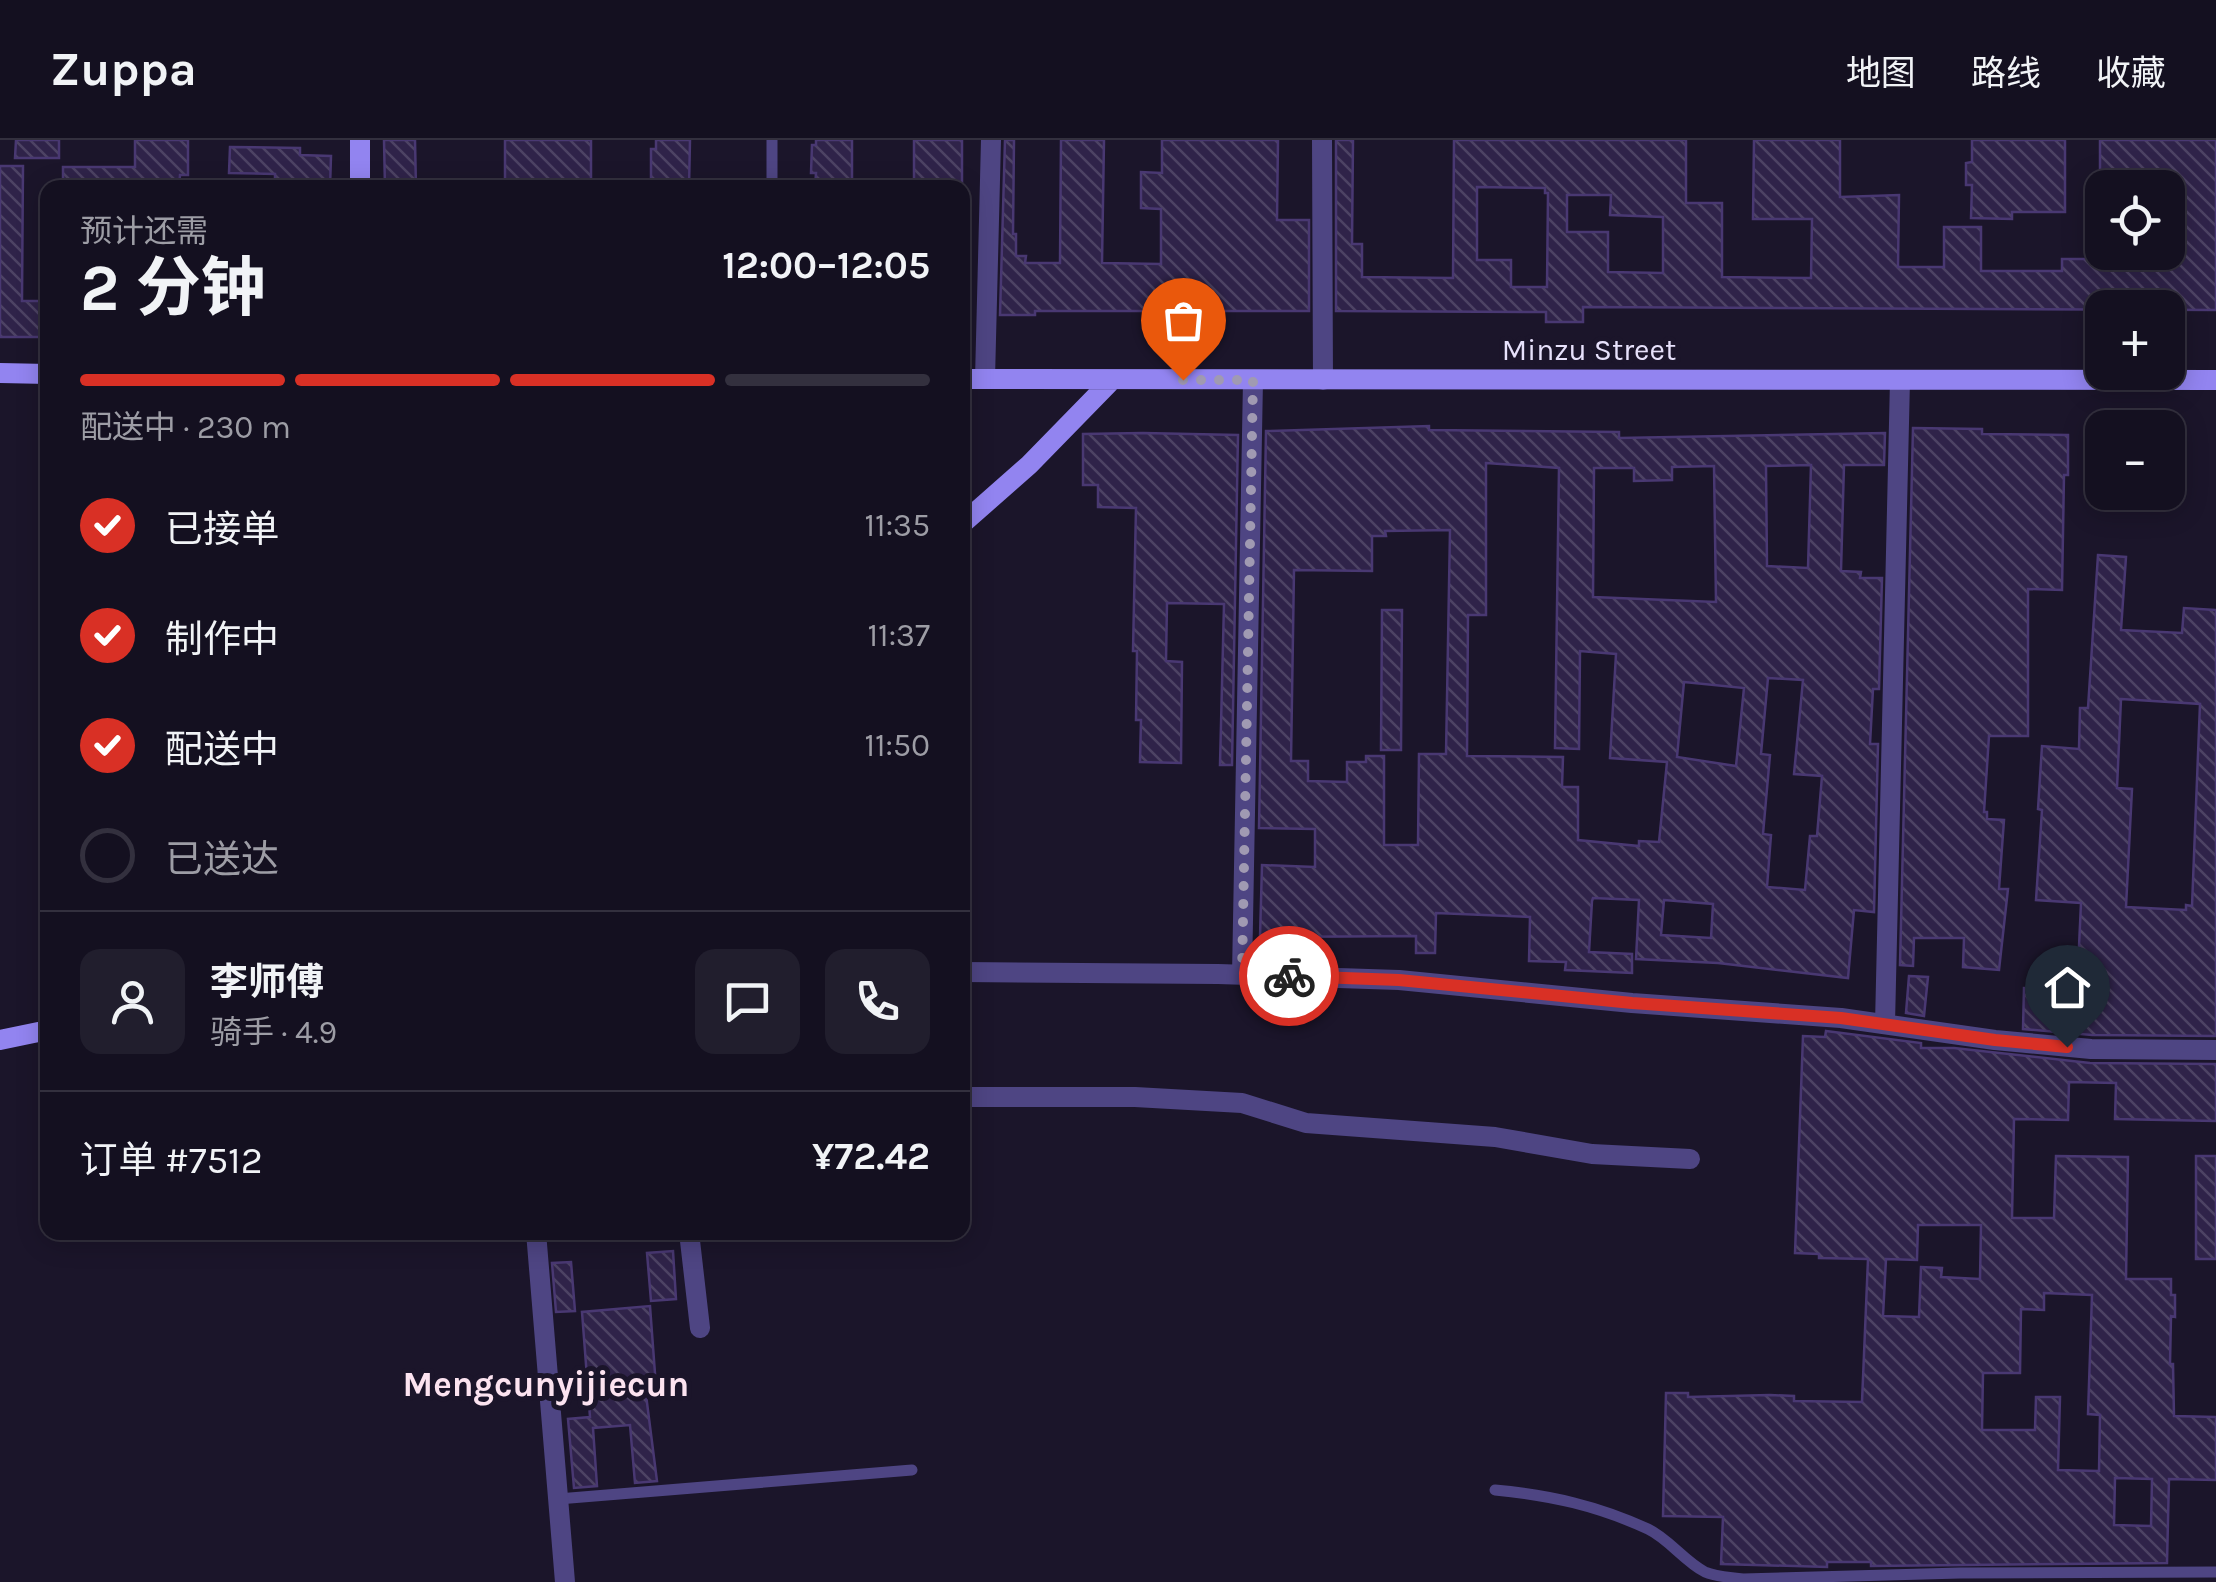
<!DOCTYPE html>
<html lang="zh">
<meta charset="utf-8">
<style>
body{margin:0;font-family:Karla,"Noto Sans SC",sans-serif;background:#211e2d;color:#f1f3f6;height:100vh;display:flex;flex-direction:column;font-size:38px;white-space:nowrap}
*{box-sizing:border-box;margin:0}
p{font-size:32px;color:#9d9da5}
.icon{flex:none;width:55px;height:55px;fill:none;stroke:currentColor;stroke-width:2;stroke-linecap:round;stroke-linejoin:round}
.map{position:relative;flex:1;overflow:hidden}
.panel{position:absolute;left:40px;top:40px;width:930px;height:1060px;display:flex;flex-direction:column;background:#141020;border-radius:20px;box-shadow:0 5px 25px #0003,0 0 0 2px #33303e}
.panel>*{flex:none}
.buttons{position:absolute;left:2085px;top:30px;display:grid;gap:20px}
.buttons a{display:grid;place-items:center;width:100px;height:100px;border-radius:20px;background:#141020;box-shadow:0 5px 25px #0003,0 0 0 2px #33303e;font-size:50px}
.pin{position:absolute;display:grid;place-items:center;width:85px;height:85px;color:#fff;margin:-102px -42px;border-radius:50% 50% 50% 0;rotate:-45deg;box-shadow:0 0 10px #0007}
.pin .icon{rotate:45deg}
.courier{position:absolute;display:grid;place-items:center;width:100px;height:100px;margin:-50px;border:8px solid #d93025;border-radius:50%;background:#fff;color:#222;box-shadow:0 2px 12px #0007}
.headline em{font-style:normal;font-weight:700}
.headline div{display:flex;flex-direction:column-reverse}
.headline{display:flex;align-items:center;justify-content:space-between;height:170px;padding:0 40px}
h1{font-size:65px;font-weight:700;line-height:75px}
.bar{display:grid;grid-template-columns:repeat(4,1fr);gap:15px 10px;align-content:center;height:120px;padding:0 40px}
.bar i{height:12px;border-radius:8px;background:#33303e}
.bar .on{background:#d93025}
.bar p{grid-column:span 4}
.line{display:flex;align-items:center;gap:25px;padding:0 40px;border-top:2px solid #33303e}
.line div{flex:1}
.round{display:grid;place-items:center;flex:none;width:105px;height:105px;border-radius:20px;background:#211e2d}
ol{padding:0 40px;list-style:none}
li{display:flex;align-items:center;gap:30px;height:110px}
li p{margin-inline-start:auto}
li .icon{padding:10px;border-radius:50%;background:#d93025;color:#fff;stroke-width:4}
li:last-child{color:#9d9da5}
li i{width:55px;height:55px;border:5px solid #33303e;border-radius:50%}
header{display:flex;align-items:center;gap:60px;box-sizing:border-box;height:140px;padding:0 50px;background:#141020;border-bottom:2px solid #33303e}
header strong{font-size:48px}
nav{display:flex;gap:55px;margin-inline-start:auto;font-size:35px}
.map>svg:first-child{display:block}
</style>
<header>
<strong>Zuppa</strong>
<nav><a>地图</a><a>路线</a><a>收藏</a></nav>
</header>
<div class="map">
<svg width="2216" height="1442" viewBox="0 0 2216 1442">
<defs>
<pattern id="building-back-hatch" width="6" height="6" patternUnits="userSpaceOnUse" patternTransform="scale(2.5)"><rect width="6" height="6" fill="#2f2349"/><path d="M-1 5l2 2M0 0l6 6M5-1l2 2" fill="none" stroke="#4d4364"/></pattern>
</defs>
<rect width="100%" height="100%" fill="#1b152a"/>
<path fill="url(#building-back-hatch)" stroke="#493872" stroke-width="2.5" fill-rule="evenodd" d="M 16,0 L 59,0 L 59,18 L 15,18 Z
M 135,0 L 188,0 L 188,35 L 180,35 L 179,48 L 63,48 L 63,27 L 135,27 Z
M 384,0 L 415,0 L 416,48 L 385,48 Z
M 505,0 L 591,0 L 591,48 L 505,48 Z
M 656,0 L 690,0 L 689,48 L 651,48 L 651,9 L 656,9 Z
M 816,0 L 852,0 L 852,48 L 815,48 L 816,33 L 811,33 L 812,5 L 816,5 Z
M 914,0 L 962,0 L 962,48 L 914,48 Z
M 1005,0 L 1014,0 L 1013,94 L 1016,94 L 1016,116 L 1026,116 L 1025,123 L 1060,123 L 1061,0 L 1104,0 L 1102,123 L 1161,124 L 1161,69 L 1141,68 L 1141,32 L 1162,33 L 1162,0 L 1278,0 L 1277,80 L 1309,80 L 1309,171 L 1035,171 L 1035,175 L 1000,175 Z
M 1336,0 L 1353,0 L 1352,104 L 1362,104 L 1362,137 L 1453,138 L 1454,0 L 1686,0 L 1686,63 L 1722,63 L 1722,137 L 1811,138 L 1812,79 L 1753,79 L 1754,0 L 1840,0 L 1840,57 L 1899,55 L 1898,127 L 1944,127 L 1944,87 L 1981,87 L 1981,131 L 2062,131 L 2062,119 L 2099,119 L 2099,112 L 2168,112 L 2168,48 L 2100,48 L 2100,0 L 2216,0 L 2216,170 L 1583,167 L 1583,182 L 1546,182 L 1546,172 L 1336,171 ZM 1477,47 L 1545,48 L 1545,53 L 1548,53 L 1547,147 L 1511,147 L 1511,120 L 1477,120 ZM 1567,55 L 1611,55 L 1610,75 L 1663,77 L 1663,133 L 1608,132 L 1608,92 L 1567,92 Z
M 1972,0 L 2065,0 L 2065,72 L 2012,72 L 2012,79 L 1971,78 L 1972,45 L 1966,45 L 1966,23 L 1972,22 Z
M 230,7 L 300,8 L 300,15 L 331,16 L 330,48 L 275,48 L 275,34 L 229,33 Z
M 0,26 L 23,26 L 22,161 L 48,161 L 48,197 L 0,197 Z
M 1429,286 L 1429,290 L 1619,292 L 1619,298 L 1885,293 L 1884,325 L 1844,325 L 1841,431 L 1861,432 L 1860,438 L 1882,438 L 1879,549 L 1873,549 L 1870,604 L 1878,604 L 1874,772 L 1854,770 L 1848,838 L 1718,823 L 1636,819 L 1639,760 L 1593,758 L 1592,761 L 1589,812 L 1632,814 L 1632,833 L 1565,830 L 1566,822 L 1529,821 L 1530,777 L 1436,773 L 1435,813 L 1416,813 L 1416,796 L 1260,797 L 1262,725 L 1315,727 L 1315,689 L 1259,688 L 1266,291 ZM 1486,323 L 1559,328 L 1555,608 L 1579,609 L 1580,511 L 1616,514 L 1610,618 L 1667,622 L 1659,702 L 1639,701 L 1639,706 L 1578,700 L 1578,647 L 1562,647 L 1563,617 L 1467,616 L 1468,475 L 1486,475 ZM 1811,325 L 1808,428 L 1767,426 L 1766,326 ZM 1714,326 L 1716,462 L 1593,457 L 1594,328 L 1634,328 L 1634,341 L 1672,340 L 1672,327 ZM 1450,390 L 1446,614 L 1419,614 L 1418,705 L 1384,705 L 1384,616 L 1366,616 L 1366,622 L 1347,622 L 1347,642 L 1308,641 L 1308,621 L 1291,621 L 1294,430 L 1372,431 L 1372,396 L 1386,396 L 1385,391 ZM 1768,538 L 1803,540 L 1794,634 L 1822,636 L 1817,696 L 1810,696 L 1805,750 L 1767,747 L 1771,695 L 1763,694 L 1770,615 L 1761,614 ZM 1684,542 L 1744,548 L 1736,626 L 1677,617 ZM 1664,760 L 1713,764 L 1711,798 L 1661,795 Z
M 1913,288 L 1982,289 L 1982,294 L 2068,295 L 2068,335 L 2064,335 L 2062,450 L 2028,449 L 2028,596 L 1989,596 L 1984,672 L 1987,672 L 1987,679 L 2004,680 L 1999,749 L 2008,749 L 1999,830 L 1963,827 L 1964,798 L 1914,798 L 1913,826 L 1900,825 Z
M 1143,293 L 1238,295 L 1232,625 L 1220,625 L 1224,464 L 1167,463 L 1166,521 L 1182,522 L 1181,623 L 1140,622 L 1141,580 L 1136,580 L 1137,511 L 1133,511 L 1136,368 L 1098,367 L 1098,345 L 1083,345 L 1083,294 Z
M 2098,415 L 2126,417 L 2121,490 L 2182,493 L 2184,468 L 2216,470 L 2216,896 L 2092,895 L 2023,889 L 2024,848 L 2077,850 L 2081,763 L 2036,760 L 2042,670 L 2038,669 L 2042,606 L 2079,609 L 2080,568 L 2088,568 ZM 2121,559 L 2200,564 L 2192,766 L 2186,765 L 2186,770 L 2126,767 L 2132,649 L 2117,648 Z
M 1382,470 L 1402,470 L 1401,610 L 1381,610 Z
M 1909,836 L 1928,837 L 1924,876 L 1906,873 Z
M 1826,891 L 1921,903 L 1921,908 L 1954,908 L 2090,923 L 2216,924 L 2216,981 L 2115,979 L 2116,943 L 2069,942 L 2068,980 L 2014,979 L 2012,1078 L 2054,1078 L 2056,1016 L 2128,1017 L 2126,1139 L 2171,1139 L 2171,1155 L 2175,1155 L 2175,1177 L 2171,1176 L 2170,1224 L 2173,1224 L 2174,1276 L 2216,1277 L 2216,1340 L 2169,1339 L 2167,1423 L 1871,1426 L 1871,1422 L 1827,1422 L 1827,1427 L 1721,1424 L 1723,1377 L 1663,1376 L 1666,1253 L 1688,1253 L 1688,1257 L 1770,1255 L 1794,1256 L 1794,1261 L 1862,1262 L 1868,1119 L 1819,1118 L 1819,1114 L 1795,1113 L 1803,896 L 1825,897 ZM 1918,1085 L 1981,1085 L 1980,1139 L 1941,1137 L 1942,1128 L 1921,1127 L 1919,1177 L 1883,1176 L 1886,1119 L 1917,1120 ZM 2044,1153 L 2092,1155 L 2088,1274 L 2100,1275 L 2099,1331 L 2058,1330 L 2060,1257 L 2036,1257 L 2035,1290 L 1982,1290 L 1983,1233 L 2020,1233 L 2021,1169 L 2044,1170 ZM 2115,1338 L 2152,1339 L 2151,1386 L 2114,1385 Z
M 2196,1016 L 2216,1016 L 2216,1119 L 2196,1119 Z
M 673,1111 L 676,1159 L 651,1161 L 647,1113 Z
M 571,1122 L 575,1171 L 556,1172 L 552,1123 Z
M 650,1166 L 656,1247 L 645,1247 L 657,1341 L 635,1343 L 630,1285 L 593,1288 L 597,1346 L 574,1348 L 568,1279 L 590,1277 L 582,1172 Z"/>
<g fill="none" stroke-linecap="round" stroke-linejoin="round">
<path stroke="#4e4583" stroke-width="11" d="M 772,48 L 772,0
M 1495,1350 C 1550,1355 1598,1366 1648,1389 C 1669,1399 1684,1421 1705,1432 C 1717,1437 1730,1437 1743,1439 L 1960,1433 L 2216,1432
M 558,1359 L 912,1330"/>
<path stroke="#4e4583" stroke-width="20" d="M 1322,0 L 1323,240
M 985,239 L 991,0
M 962,832 L 1218,834 L 1399,840 L 1632,863 L 1841,878 L 1995,900 L 2091,909 L 2216,910
M 1242,835 L 1253,240
M 1885,884 L 1900,240
M 962,957 L 1135,957 L 1242,963 L 1306,983 L 1495,997 L 1592,1014 L 1690,1019
M 536,1092 L 565,1442
M 689,1092 L 700,1188"/>
<path stroke="#9284f0" stroke-width="20" d="M 360,0 L 360,48
M 0,233 L 48,234
M 962,239 L 2216,240
M 962,384 L 1029,325 L 1112,240
M 0,900 L 48,890"/>
</g>
<g fill="none" stroke-linecap="round" stroke-linejoin="round">
<path stroke="#a09ab2" stroke-width="10" stroke-dasharray="0 18" d="M 1183,240 L 1253,240 L 1242,834 L 1289,836"/>
<path stroke="#d93025" stroke-width="12" d="M 1289,836 L 1399,840 L 1632,863 L 1841,878 L 1995,900 L 2067,907"/>
</g>
<g text-anchor="middle" stroke-width="10" stroke-linejoin="round" paint-order="stroke">
<g font-size="30" fill="#e7e1fb" stroke="#1b152a">
<text x="1589" y="220">Minzu Street</text>
</g>
<g font-size="35" font-weight="bold" fill="#fce3f0" stroke="#1b152a">
<text x="546" y="1256">Mengcunyijiecun</text>
</g>
</g>
</svg>
<div class="buttons">
<a><svg class="icon" aria-label="locate" viewBox="0 0 24 24"><circle cx="12" cy="12" r="6"/><path d="M12 2v4M12 18v4M2 12h4M18 12h4"/></svg></a>
<a>+</a>
<a>−</a>
</div>
<div class="pin" style="left:1183px;top:240px;background:#ea580c"><svg class="icon" aria-label="bag" viewBox="0 0 24 24"><path d="M5 8h14l-1 12H6zM9 8a3 3 0 0 1 6 0"/></svg></div>
<div class="pin" style="left:2067px;top:907px;background:#1f2937"><svg class="icon" aria-label="home" viewBox="0 0 24 24"><path d="M3 11l9-7 9 7M6 9v11h12V9"/></svg></div>
<div class="courier" style="left:1289px;top:836px"><svg class="icon" aria-label="bike" viewBox="0 0 24 24"><circle cx="6" cy="16" r="4"/><circle cx="18" cy="16" r="4"/><path d="M6 16l4-8h5l3 8M10 8l3 8H6M13 5h3"/></svg></div>
<section class="panel">
<div class="headline"><div><h1>2 分钟</h1><p>预计还需</p></div><em>12:00–12:05</em></div>
<div class="bar"><i class="on"></i><i class="on"></i><i class="on"></i><i></i><p>配送中 · 230 m</p></div>
<ol>
<li><svg class="icon" aria-label="check" viewBox="0 0 24 24"><path d="M5 12l5 5 9-10"/></svg>已接单<p>11:35</p></li>
<li><svg class="icon" aria-label="check" viewBox="0 0 24 24"><path d="M5 12l5 5 9-10"/></svg>制作中<p>11:37</p></li>
<li><svg class="icon" aria-label="check" viewBox="0 0 24 24"><path d="M5 12l5 5 9-10"/></svg>配送中<p>11:50</p></li>
<li><i></i>已送达</li>
</ol>
<div class="line" style="height:180px"><a class="round"><svg class="icon" aria-label="person" viewBox="0 0 24 24"><circle cx="12" cy="8" r="4"/><path d="M4 21q1-7 8-7t8 7"/></svg></a><div><b>李师傅</b><p>骑手 · 4.9</p></div><a class="round"><svg class="icon" aria-label="chat" viewBox="0 0 24 24"><path d="M4 5h16v11H9l-5 4z"/></svg></a><a class="round"><svg class="icon" aria-label="phone" viewBox="0 0 24 24"><path d="M5 4h4l2 5-3 2q2 4 5 5l2-3 5 2v4C11 20 4 13 5 4z"/></svg></a></div>
<div class="line" style="height:130px"><div>订单 #7512</div><b>¥72.42</b></div>
</section>
</div>
